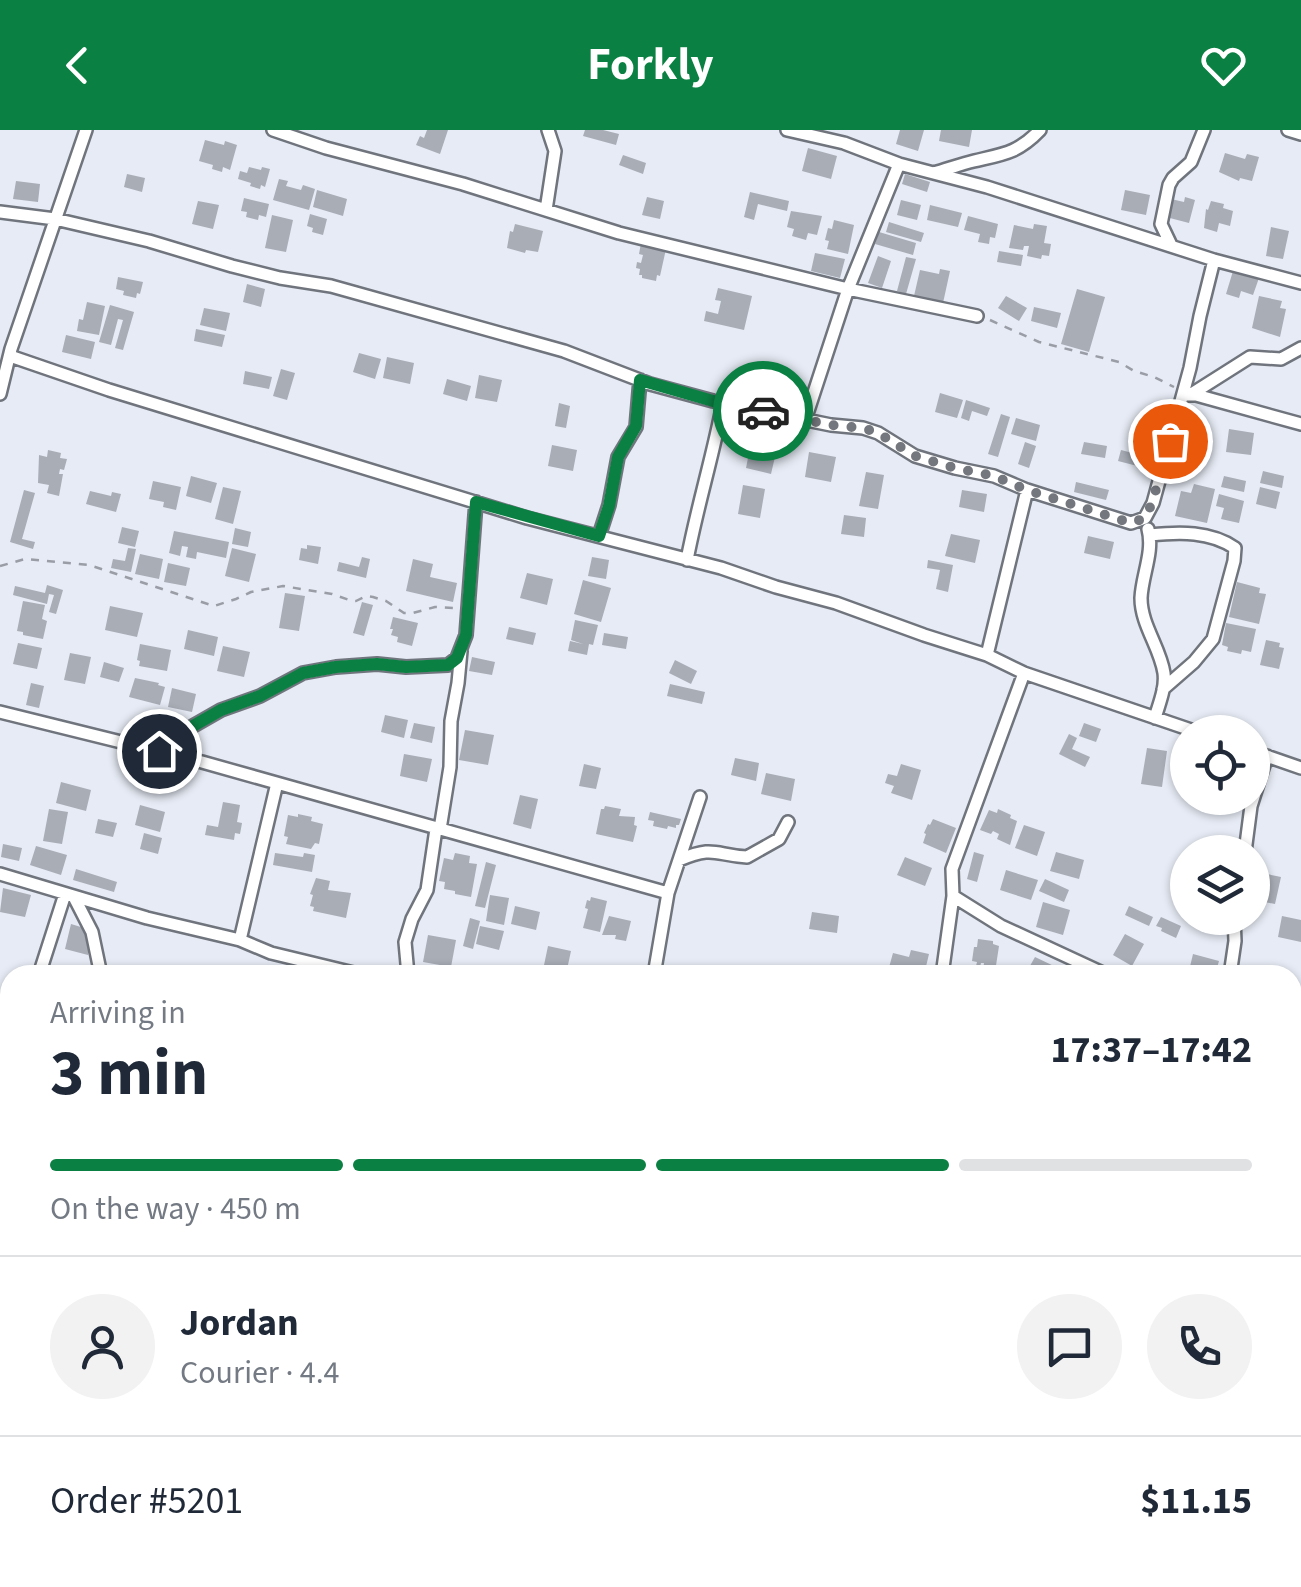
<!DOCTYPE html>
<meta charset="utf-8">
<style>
body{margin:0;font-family:"Source Sans 3",sans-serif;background:#f2f2f3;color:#1f2937;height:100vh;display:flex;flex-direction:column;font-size:38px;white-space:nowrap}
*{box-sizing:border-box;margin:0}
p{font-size:32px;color:#747a83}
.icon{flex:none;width:55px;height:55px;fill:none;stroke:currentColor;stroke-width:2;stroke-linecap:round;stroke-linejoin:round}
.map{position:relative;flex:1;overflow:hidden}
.side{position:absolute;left:0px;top:835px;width:1302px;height:622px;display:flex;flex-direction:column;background:#fff;border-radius:30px 30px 0 0;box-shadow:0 2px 8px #0004}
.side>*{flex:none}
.controls{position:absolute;left:1170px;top:585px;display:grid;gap:20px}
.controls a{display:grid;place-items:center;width:100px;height:100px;border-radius:50%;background:#fff;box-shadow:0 2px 8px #0004;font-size:50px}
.pin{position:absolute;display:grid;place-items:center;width:85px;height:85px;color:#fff;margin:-42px;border:5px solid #fff;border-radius:50%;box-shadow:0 2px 10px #0007}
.courier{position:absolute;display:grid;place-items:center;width:100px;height:100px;margin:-50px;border:8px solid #0b8043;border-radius:50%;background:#fff;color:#222;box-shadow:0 2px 12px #0007}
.overview em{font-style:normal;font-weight:700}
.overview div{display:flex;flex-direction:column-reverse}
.overview{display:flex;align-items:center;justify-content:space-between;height:170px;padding:0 50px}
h1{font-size:65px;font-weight:700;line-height:75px}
.bar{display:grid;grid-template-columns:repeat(4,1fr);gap:15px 10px;align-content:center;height:120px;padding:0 50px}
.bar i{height:12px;border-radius:8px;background:#e0e1e3}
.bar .selected{background:#0b8043}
.bar p{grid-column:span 4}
.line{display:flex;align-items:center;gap:25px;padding:0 50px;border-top:2px solid #e0e1e3}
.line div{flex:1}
.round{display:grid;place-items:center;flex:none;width:105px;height:105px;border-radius:52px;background:#f2f2f3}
header{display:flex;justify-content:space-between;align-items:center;height:130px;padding:0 50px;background:#0b8043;color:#fff;font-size:45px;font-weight:700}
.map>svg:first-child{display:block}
</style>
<header><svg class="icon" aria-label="back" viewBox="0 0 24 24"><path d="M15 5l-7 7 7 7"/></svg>Forkly<svg class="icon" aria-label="heart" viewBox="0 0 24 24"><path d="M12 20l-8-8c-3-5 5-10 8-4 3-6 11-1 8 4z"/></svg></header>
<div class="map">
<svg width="1301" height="1457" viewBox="0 0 1301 1457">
<rect width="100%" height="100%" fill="#e6ebf5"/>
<path fill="#a8adb6" d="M 427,0 L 448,0 L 440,24 L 416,15 L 420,6 L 424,8 Z
M 585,0 L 603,0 L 619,4 L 616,15 L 583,6 Z
M 900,0 L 924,0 L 918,21 L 896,14 Z
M 941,0 L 972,0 L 969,17 L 939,11 Z
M 205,10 L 224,15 L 225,11 L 237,15 L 230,40 L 223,37 L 222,42 L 212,39 L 213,35 L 199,31 Z
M 808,18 L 837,26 L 831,49 L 802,41 Z
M 1225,23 L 1245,29 L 1247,24 L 1259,27 L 1252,51 L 1240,48 L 1239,51 L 1219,42 Z
M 623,25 L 646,33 L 643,44 L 619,35 Z
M 249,37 L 261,40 L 262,37 L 270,39 L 265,57 L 261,55 L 260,59 L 250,56 L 251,53 L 238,49 L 240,41 L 247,43 Z
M 127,44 L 145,48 L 142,62 L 124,57 Z
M 905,44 L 930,52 L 927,62 L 902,54 Z
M 279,49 L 288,51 L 286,56 L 301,60 L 303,55 L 315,59 L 309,80 L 273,70 Z
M 16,51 L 40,54 L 38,72 L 13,69 Z
M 317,60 L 347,69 L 343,86 L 313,77 Z
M 1125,60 L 1150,65 L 1146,85 L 1121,80 Z
M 750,62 L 789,71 L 787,81 L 758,74 L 754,90 L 744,87 Z
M 647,67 L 664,71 L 660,89 L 642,85 Z
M 1185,67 L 1195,70 L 1189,93 L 1166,87 L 1171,69 L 1184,72 Z
M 244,68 L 269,74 L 266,87 L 259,85 L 258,90 L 246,87 L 247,82 L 241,81 Z
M 901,70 L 921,75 L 917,90 L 897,85 Z
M 198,71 L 219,75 L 213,99 L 192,94 Z
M 1211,71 L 1224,74 L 1223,78 L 1233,81 L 1230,96 L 1219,93 L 1217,102 L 1204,98 L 1206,79 L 1208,80 Z
M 930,75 L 962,83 L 958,97 L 927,90 Z
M 791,81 L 822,86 L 817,105 L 808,103 L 806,110 L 792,106 L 794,99 L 787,97 Z
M 310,84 L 327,89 L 323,105 L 312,102 L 313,98 L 307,96 Z
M 272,85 L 293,90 L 286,122 L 265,118 Z
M 968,86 L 998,94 L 995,108 L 990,107 L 989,114 L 978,112 L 980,104 L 964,100 Z
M 834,90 L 854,95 L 848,124 L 827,119 L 829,111 L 825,110 L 828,98 L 832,99 Z
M 889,92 L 924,103 L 921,112 L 886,102 Z
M 515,94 L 543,101 L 538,122 L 526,120 L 525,123 L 507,118 L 510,101 L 513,102 Z
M 1034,94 L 1047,96 L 1044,113 L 1051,114 L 1049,126 L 1042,125 L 1041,129 L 1027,126 L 1029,116 L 1024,116 L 1023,120 L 1009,118 L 1014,95 L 1033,99 Z
M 1271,97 L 1289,101 L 1283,129 L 1266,126 Z
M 879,102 L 916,113 L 913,125 L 875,114 Z
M 641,113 L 666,119 L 660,146 L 657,145 L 656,151 L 642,148 L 642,145 L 639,145 L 640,139 L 636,138 L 637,132 L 641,133 L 643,125 L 639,124 Z
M 999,121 L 1023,125 L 1021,136 L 997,132 Z
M 815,123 L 845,129 L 840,148 L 811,141 Z
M 878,126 L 891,131 L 882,158 L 868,153 Z
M 906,127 L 916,129 L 906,164 L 897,161 Z
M 940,139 L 950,141 L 943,173 L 914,166 L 920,140 L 939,144 Z
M 1233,141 L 1259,148 L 1253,165 L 1241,161 L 1239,168 L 1226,164 Z
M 118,147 L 143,152 L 140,164 L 137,163 L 136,168 L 123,165 L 124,161 L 116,159 Z
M 247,154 L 265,159 L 261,177 L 243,172 Z
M 718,158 L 752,166 L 744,200 L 704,191 L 706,181 L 718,184 L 721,171 L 715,170 Z
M 1077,159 L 1105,167 L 1089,222 L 1061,214 Z
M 1006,166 L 1027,178 L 1019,191 L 998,178 Z
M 1259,166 L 1282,171 L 1280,178 L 1286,179 L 1280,207 L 1252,198 Z
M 87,172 L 105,176 L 99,205 L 77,201 L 79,189 L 83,190 Z
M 110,175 L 134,182 L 123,220 L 115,218 L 123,190 L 118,189 L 111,215 L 99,212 Z
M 1034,177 L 1061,183 L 1057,198 L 1031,191 Z
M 204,178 L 230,183 L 226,201 L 200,195 Z
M 196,199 L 225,205 L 222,217 L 194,211 Z
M 66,205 L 95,212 L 91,229 L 62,222 Z
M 359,223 L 381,229 L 375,249 L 353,242 Z
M 387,227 L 414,233 L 410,254 L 383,248 Z
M 759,236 L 785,244 L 781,256 L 756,248 Z
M 281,239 L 295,243 L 287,270 L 273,266 Z
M 245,241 L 272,247 L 269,259 L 243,254 Z
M 479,245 L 502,250 L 497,272 L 475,268 Z
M 447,249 L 471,256 L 467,271 L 443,264 Z
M 940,263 L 963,270 L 957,288 L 935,282 Z
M 966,270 L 990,278 L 987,286 L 972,281 L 969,291 L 961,288 Z
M 559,273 L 570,276 L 566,298 L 555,296 Z
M 1001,284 L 1010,287 L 998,327 L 988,324 Z
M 1016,288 L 1040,295 L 1036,311 L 1011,304 Z
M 1192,292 L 1207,296 L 1202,319 L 1187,315 Z
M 1229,299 L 1254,303 L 1251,325 L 1226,322 Z
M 753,312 L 777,318 L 771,344 L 746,338 L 749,323 L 754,324 L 754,319 L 752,319 Z
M 1025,312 L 1036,316 L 1029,338 L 1018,334 Z
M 1084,312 L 1107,316 L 1105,328 L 1081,324 Z
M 552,315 L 577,320 L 573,341 L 548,336 Z
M 48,320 L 61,323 L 60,328 L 67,329 L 64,340 L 60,339 L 59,344 L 63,344 L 59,366 L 47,363 L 49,355 L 38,353 L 39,325 L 47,327 Z
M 1121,320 L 1148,327 L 1145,338 L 1118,331 Z
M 809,322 L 836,327 L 831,352 L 805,347 Z
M 1263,341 L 1284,346 L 1282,358 L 1260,353 Z
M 866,342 L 884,345 L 878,379 L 859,376 Z
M 191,346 L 217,353 L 211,373 L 186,366 Z
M 1224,346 L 1246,351 L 1244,362 L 1221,357 Z
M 153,351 L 181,357 L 176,380 L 163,377 L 164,372 L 149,369 Z
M 1076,352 L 1109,360 L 1106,370 L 1074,362 Z
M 1194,354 L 1215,359 L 1207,393 L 1175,386 L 1181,361 L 1191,363 Z
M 743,355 L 765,359 L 760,388 L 738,384 Z
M 223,357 L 241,361 L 233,394 L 215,389 Z
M 1260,357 L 1280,362 L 1276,379 L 1256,374 Z
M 24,360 L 35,363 L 22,409 L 35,412 L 33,419 L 10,412 Z
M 962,360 L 987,364 L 984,382 L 959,377 Z
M 90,361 L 111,366 L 112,362 L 121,364 L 116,382 L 86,374 Z
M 1219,364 L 1244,371 L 1239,393 L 1221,389 L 1224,378 L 1216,376 Z
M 844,385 L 866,388 L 864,407 L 841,404 Z
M 122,397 L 139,401 L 135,417 L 118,413 Z
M 235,398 L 251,402 L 248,417 L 232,414 Z
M 174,401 L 229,412 L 226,428 L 197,422 L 196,429 L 186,427 L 188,417 L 182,416 L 180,426 L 169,423 Z
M 951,404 L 980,410 L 975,433 L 945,426 Z
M 1088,406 L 1114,412 L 1110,429 L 1084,423 Z
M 307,415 L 321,417 L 318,434 L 299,430 L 301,418 L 307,419 Z
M 128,418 L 136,419 L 131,442 L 111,438 L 113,429 L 125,431 Z
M 232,418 L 256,424 L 249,452 L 225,446 Z
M 140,424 L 163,429 L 159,449 L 135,444 Z
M 362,427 L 370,429 L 366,448 L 337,441 L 339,432 L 359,437 Z
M 592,427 L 609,430 L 606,449 L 588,446 Z
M 413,429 L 433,434 L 430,447 L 457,453 L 453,472 L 406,461 Z
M 928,430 L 953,435 L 948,462 L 936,459 L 940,440 L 927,438 Z
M 168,433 L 190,438 L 186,456 L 164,452 Z
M 527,443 L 553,449 L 547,475 L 520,468 Z
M 583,450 L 611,458 L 601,492 L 574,484 Z
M 1237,452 L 1260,458 L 1259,463 L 1266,464 L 1259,494 L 1229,487 Z
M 47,455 L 63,460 L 56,484 L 49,482 L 54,465 L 49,464 L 47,474 L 13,465 L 15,456 L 45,463 Z
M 285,463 L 305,466 L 299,501 L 279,498 Z
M 23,471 L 45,475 L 42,489 L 47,491 L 43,509 L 23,505 L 23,502 L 17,501 Z
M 362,472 L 373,475 L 364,506 L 353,503 Z
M 110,476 L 143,483 L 137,507 L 105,500 Z
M 393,487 L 418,493 L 412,516 L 397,512 L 398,507 L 391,505 L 393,499 L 390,499 Z
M 575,490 L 598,495 L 593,515 L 589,514 L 587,525 L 568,521 L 570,511 L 583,514 L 571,510 Z
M 1226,493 L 1256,499 L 1251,522 L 1242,520 L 1241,524 L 1227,521 L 1228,517 L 1222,515 Z
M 509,497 L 536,503 L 533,515 L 506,509 Z
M 188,500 L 218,507 L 214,526 L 184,519 Z
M 604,503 L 628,507 L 626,519 L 602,515 Z
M 1266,510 L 1280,513 L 1279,517 L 1284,518 L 1279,539 L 1260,535 Z
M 18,513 L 42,518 L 37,539 L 13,534 Z
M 140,514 L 171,520 L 167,541 L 139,536 L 140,531 L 137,530 Z
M 223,516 L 250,522 L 244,547 L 217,541 Z
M 70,523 L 91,527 L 85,554 L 64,550 Z
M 472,527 L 495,532 L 492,545 L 469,541 Z
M 675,530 L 697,541 L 691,554 L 669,543 Z
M 104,532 L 124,538 L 119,552 L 100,547 Z
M 135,548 L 159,553 L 158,555 L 165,557 L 160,575 L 129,567 Z
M 31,553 L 44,556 L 39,578 L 26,575 Z
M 670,554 L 705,562 L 702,574 L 667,566 Z
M 172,558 L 196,564 L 192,582 L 168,577 Z
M 385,585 L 408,590 L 404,608 L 381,602 Z
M 414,593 L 435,597 L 432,613 L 410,608 Z
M 1084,593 L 1101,599 L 1096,612 L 1079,606 Z
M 465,600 L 494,605 L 488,635 L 459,630 Z
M 1069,604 L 1077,608 L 1072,619 L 1090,627 L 1085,637 L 1059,624 Z
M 1147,618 L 1167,621 L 1162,657 L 1141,654 Z
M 404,624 L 432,629 L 427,652 L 400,646 Z
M 735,628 L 759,633 L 756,651 L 731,645 Z
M 584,634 L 601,638 L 596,659 L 579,656 Z
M 901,634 L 921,640 L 912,670 L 891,663 L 894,656 L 885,653 L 888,644 L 897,646 Z
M 766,643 L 795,649 L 791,671 L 761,664 Z
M 61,652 L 91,660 L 86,681 L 56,673 Z
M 520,665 L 538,669 L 531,699 L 513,694 Z
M 223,672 L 240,675 L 237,692 L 242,693 L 240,704 L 235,703 L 234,710 L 205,705 L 207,695 L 218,697 Z
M 140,675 L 165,682 L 160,702 L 135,695 Z
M 605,676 L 621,679 L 619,686 L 635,687 L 634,695 L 637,696 L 633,712 L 596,704 L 601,679 L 604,679 Z
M 49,679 L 68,682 L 62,714 L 43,711 Z
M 998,679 L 1011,685 L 1010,688 L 1017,691 L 1010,715 L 997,709 L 999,704 L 993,701 L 991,704 L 980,700 L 989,680 L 997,683 Z
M 650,682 L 681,689 L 679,695 L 676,695 L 676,698 L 668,696 L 667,699 L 653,696 L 654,691 L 648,690 Z
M 298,684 L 312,687 L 311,691 L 323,694 L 319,714 L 315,713 L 311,719 L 286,714 L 288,707 L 284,706 L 288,685 L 298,687 Z
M 98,689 L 117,693 L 113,707 L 95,703 Z
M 933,689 L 956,698 L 946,723 L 923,713 L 926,704 L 924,703 L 928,694 L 930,695 Z
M 1024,695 L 1045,702 L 1037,726 L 1015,718 Z
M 144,703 L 162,708 L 158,724 L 140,719 Z
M 3,714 L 22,718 L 19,731 L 1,727 Z
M 36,716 L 67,725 L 61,745 L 30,735 Z
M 974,722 L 984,725 L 977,752 L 967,749 Z
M 1056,722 L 1084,730 L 1079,749 L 1050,741 Z
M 275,723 L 303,727 L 304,723 L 315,725 L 312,742 L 273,735 Z
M 455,723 L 470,726 L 469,733 L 477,734 L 471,767 L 455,764 L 455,761 L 444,759 L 445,752 L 439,751 L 444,728 L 453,730 Z
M 905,727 L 932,738 L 925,756 L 897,745 Z
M 486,732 L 496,735 L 485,778 L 475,776 Z
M 76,739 L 117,752 L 114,762 L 73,750 Z
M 1006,740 L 1038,750 L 1031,770 L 1000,760 Z
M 1262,743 L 1281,747 L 1275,774 L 1255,770 L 1258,759 L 1256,758 Z
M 316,748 L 330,751 L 328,760 L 351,763 L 346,788 L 313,781 L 314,777 L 310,776 L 313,765 L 310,764 Z
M 1045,749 L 1069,760 L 1064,772 L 1039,761 Z
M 3,758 L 31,765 L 25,787 L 0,782 Z
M 490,765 L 509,768 L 504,795 L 486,791 Z
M 591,767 L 607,771 L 600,802 L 583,798 L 588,779 L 585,778 L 587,770 L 590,771 Z
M 1043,772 L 1070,780 L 1063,805 L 1036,797 Z
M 515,776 L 540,782 L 536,800 L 511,794 Z
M 1129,776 L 1153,787 L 1149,796 L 1125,785 Z
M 812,782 L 839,786 L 837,803 L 809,799 Z
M 609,786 L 631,791 L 626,811 L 615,809 L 616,805 L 602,805 Z
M 1282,786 L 1301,790 L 1301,812 L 1278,807 Z
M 1161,787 L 1181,796 L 1176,808 L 1161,801 L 1162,798 L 1156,796 Z
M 470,788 L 480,791 L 473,819 L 463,816 Z
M 71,794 L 94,801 L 88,825 L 65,819 Z
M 480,796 L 504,801 L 499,820 L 476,814 Z
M 1125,804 L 1144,814 L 1132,836 L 1113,825 Z
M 428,805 L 456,810 L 451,837 L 423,832 Z
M 978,809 L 993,811 L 993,814 L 999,816 L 995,842 L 983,840 L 984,833 L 981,833 L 980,837 L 976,836 L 977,832 L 972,831 L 974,817 L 977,817 Z
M 548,816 L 571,821 L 566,844 L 543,840 Z
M 911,820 L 929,824 L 924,845 L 906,845 L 888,841 L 893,823 L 909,827 Z
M 1193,824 L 1219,831 L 1215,845 L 1188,845 Z
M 1035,827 L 1056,837 L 1052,845 L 1026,843 Z"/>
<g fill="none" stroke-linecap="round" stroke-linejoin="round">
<g stroke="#70757d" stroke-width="16">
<path id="street" d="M 273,0 L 326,18 L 463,54 L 619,103 L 848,159 L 977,186
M 787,0 L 844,13 L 899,34 L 987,57 L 1214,130 L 1301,153
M 1288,0 L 1301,4
M 934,43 C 948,39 961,34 974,31 C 1004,24 1018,23 1040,0
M 546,80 L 555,21 L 548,0
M 0,82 L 55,89 L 149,111 L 232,136 L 280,148 L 331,156 L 564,221 L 650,254 L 713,271 L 831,295 L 863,298 L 878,303 L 915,326 L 955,338 L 994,346 L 1027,360 L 1131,393 L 1145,388 L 1153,373 L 1190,238 L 1200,186 L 1214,130
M 1171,115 L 1161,94 L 1169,55 L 1173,48 L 1191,32 L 1204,0
M 10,226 L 109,260 L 527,388 L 721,438 L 776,457 L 836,473 L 924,505 L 987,525 L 1024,543 L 1197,602
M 0,264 L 11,219 L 86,0
M 1188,265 L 1196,265 L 1301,294
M 1190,265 L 1250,227 L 1281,229 L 1301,218
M 805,290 L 848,159 L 899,34
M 1148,399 C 1154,422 1142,445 1141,468 C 1141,495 1160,517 1164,543 C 1166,558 1159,574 1155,588
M 1150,405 C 1180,402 1210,401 1235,418 L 1234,431 L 1213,509 L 1194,532 L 1163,559
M 599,406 L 609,375 L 618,327 L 636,297 L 640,250
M 687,430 C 697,377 713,326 723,273
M 987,525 L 1027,360
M 0,582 L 202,632 L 668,763
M 159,621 L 193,596 L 221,580 L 260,566 L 303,543 L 336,537 L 377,534 L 406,537 L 448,535 L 457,528 L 466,505 L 476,372
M 1252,621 L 1301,638
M 440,699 L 450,637 L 451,591 L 458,553 L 461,521
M 1245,722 L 1251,676 L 1267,626
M 679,730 C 715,715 714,725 747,727 L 779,709 L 788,692
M 0,744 L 147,788 L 240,810 L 271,823 L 362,845
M 953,766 L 1001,796 L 1107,845
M 74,767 L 92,802 L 101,845
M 240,810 L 277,653
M 39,845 L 65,764
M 408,845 L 405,812 L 412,789 L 427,760 L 436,699
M 654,845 L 668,763 L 700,667
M 942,845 L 953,766 L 952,739 L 1024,543
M 1230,845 L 1235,811 L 1234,788
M 2,1015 L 10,978
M 1292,1168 L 1301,1170
M 0,1169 L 10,1168
M 0,1282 L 10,1282
M 1292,1314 L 1301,1319
M 0,1435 L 10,1436
M 65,1448 L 74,1457
M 148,1448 L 265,1457
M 758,1448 L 759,1457
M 1025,1454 L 1038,1457
M 830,1457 L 841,1448"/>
</g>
<path stroke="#9a9da5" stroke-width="2.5" stroke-dasharray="8 8" stroke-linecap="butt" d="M 990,190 L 1039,212 L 1119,232 L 1134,241 L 1154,247 L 1174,257
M 0,436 L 25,429 L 89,435 L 214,476 L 236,469 L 251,462 L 283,456 L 332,464 L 352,471 L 356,471 L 366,466 L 373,467 L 386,471 L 404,483 L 413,483 L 435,477 L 454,478
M 408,1448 L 414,1457"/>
<use href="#street" stroke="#fff" stroke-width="11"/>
</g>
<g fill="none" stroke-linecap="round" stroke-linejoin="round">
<path stroke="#74777d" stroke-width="10" stroke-dasharray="0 18" d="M 763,281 L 831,295 L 863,298 L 878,303 L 915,326 L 955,338 L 994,346 L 1027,360 L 1131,393 L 1145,388 L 1152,373 L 1170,311"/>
<path stroke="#0b8043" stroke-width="12" d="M 159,621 L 193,596 L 221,580 L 260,566 L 303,543 L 336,537 L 377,534 L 406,537 L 448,535 L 457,528 L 466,505 L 476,372 L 599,406 L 609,376 L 618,327 L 636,296 L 640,250 L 713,271 L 763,281"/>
</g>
</svg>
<div class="controls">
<a><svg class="icon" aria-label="locate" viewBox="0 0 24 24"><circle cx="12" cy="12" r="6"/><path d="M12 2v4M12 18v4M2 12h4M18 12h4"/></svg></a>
<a><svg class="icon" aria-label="layers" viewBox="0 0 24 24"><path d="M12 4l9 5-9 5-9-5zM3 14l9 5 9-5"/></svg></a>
</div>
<div class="pin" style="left:1170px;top:311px;background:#ea580c"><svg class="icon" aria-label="bag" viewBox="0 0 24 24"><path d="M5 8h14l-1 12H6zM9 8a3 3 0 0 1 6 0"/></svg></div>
<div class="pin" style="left:159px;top:621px;background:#1f2937"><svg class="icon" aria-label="home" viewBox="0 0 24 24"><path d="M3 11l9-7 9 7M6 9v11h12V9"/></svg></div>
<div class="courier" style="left:763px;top:281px"><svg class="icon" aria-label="car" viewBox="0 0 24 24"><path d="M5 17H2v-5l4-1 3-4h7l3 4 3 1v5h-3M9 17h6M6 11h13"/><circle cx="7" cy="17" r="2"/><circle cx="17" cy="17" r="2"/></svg></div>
<section class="side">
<div class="overview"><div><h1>3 min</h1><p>Arriving in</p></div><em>17:37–17:42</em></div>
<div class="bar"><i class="selected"></i><i class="selected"></i><i class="selected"></i><i></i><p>On the way · 450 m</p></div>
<div class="line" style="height:180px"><a class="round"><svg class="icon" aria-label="person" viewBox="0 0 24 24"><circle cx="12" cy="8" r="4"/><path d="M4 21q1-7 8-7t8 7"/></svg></a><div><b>Jordan</b><p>Courier · 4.4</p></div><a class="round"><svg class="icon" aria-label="chat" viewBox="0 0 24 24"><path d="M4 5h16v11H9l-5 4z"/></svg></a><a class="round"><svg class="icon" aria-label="phone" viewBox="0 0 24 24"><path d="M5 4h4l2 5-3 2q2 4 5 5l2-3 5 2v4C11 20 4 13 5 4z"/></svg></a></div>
<div class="line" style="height:130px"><div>Order #5201</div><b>$11.15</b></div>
</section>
</div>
